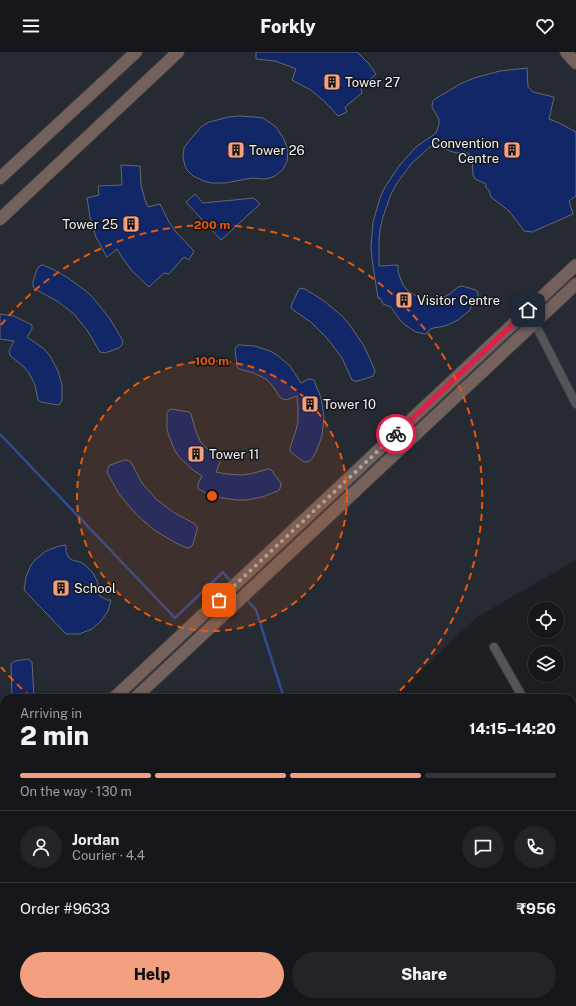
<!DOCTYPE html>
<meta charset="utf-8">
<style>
body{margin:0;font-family:"Public Sans",sans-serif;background:#232427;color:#f1f3f6;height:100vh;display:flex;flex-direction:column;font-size:15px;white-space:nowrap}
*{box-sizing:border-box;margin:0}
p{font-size:13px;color:#9e9fa2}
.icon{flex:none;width:22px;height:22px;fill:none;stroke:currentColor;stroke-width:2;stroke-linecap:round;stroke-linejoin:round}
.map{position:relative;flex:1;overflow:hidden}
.drawer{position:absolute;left:0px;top:642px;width:576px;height:312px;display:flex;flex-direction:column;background:#16171a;border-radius:12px 12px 0 0;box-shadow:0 2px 10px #0003,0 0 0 1px #353639}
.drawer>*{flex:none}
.tools{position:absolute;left:528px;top:550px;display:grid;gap:8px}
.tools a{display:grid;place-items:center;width:36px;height:36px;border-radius:50%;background:#16171a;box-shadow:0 2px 10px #0003,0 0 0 1px #353639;font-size:20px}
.pin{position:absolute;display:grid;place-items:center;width:34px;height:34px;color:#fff;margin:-17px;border-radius:8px;box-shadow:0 2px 6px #0006}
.courier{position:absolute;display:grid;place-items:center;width:40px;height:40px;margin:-20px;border:3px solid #e11d48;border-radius:50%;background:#fff;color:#222;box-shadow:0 1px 5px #0007}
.overview em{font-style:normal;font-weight:800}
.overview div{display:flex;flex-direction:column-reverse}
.overview{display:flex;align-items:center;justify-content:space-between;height:68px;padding:0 20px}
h1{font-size:26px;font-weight:800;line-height:30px}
.bar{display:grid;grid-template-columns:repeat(4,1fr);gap:6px 4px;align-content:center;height:48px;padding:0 20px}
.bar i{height:5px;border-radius:3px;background:#353639}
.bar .selected{background:#f2a07f}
.bar p{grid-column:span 4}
.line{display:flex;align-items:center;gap:10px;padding:0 20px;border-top:1px solid #353639}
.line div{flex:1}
.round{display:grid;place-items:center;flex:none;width:42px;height:42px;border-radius:21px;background:#232427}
.primary-button{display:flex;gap:8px;margin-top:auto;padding:8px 20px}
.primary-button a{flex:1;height:46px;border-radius:24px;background:#f2a07f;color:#111;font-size:16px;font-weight:800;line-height:46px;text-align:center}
.primary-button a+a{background:#232427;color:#f1f3f6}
header{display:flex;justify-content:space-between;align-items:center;height:52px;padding:0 20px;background:#16171a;font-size:18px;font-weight:800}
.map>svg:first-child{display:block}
</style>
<header><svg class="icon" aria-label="menu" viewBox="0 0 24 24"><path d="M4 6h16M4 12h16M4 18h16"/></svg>Forkly<svg class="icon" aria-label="heart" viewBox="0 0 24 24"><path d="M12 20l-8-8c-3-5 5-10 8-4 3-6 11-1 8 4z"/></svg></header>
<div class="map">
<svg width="576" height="954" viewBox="0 0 576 954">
<rect width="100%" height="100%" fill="#1e1f23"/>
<path fill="#262b33" d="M 0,0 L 576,0 L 576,508 L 477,565 L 392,646 L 4,646 L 4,950 L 71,950 L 66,954 L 0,954 Z"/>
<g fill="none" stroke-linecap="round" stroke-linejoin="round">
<path stroke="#324c91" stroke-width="2.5" d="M 0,382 L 175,566 L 223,520 L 232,531
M 246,547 L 256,558 L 284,646
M 185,950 L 189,954
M 382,950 L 383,954"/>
</g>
<path fill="#122768" stroke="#66696d" d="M 256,0 L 357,0 L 369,12 L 376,22 L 361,36 L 362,41 L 345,55 L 347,60 L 338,64 L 326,51 L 319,45 L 311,38 L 292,28 L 296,17 L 289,14 L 275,9 L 256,7 Z
M 527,16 L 528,35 L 533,40 L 554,45 L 549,67 L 559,71 L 576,80 L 576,144 L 569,149 L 573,162 L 532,180 L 524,179 L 519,172 L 509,159 L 491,145 L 489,138 L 486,136 L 486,132 L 475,127 L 473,123 L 472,104 L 469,102 L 465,100 L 456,101 L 450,99 L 446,97 L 441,88 L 430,95 L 412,111 L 397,131 L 391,142 L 383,165 L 380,177 L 379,189 L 379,214 L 398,213 L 398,220 L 403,233 L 407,238 L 419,246 L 425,248 L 438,248 L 450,242 L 458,235 L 462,234 L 476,238 L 478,242 L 478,244 L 469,259 L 458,268 L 445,274 L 433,276 L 429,278 L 428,280 L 425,282 L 416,280 L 405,273 L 400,268 L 391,255 L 383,252 L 380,246 L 378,246 L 372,207 L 371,195 L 373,170 L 380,146 L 385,135 L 399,114 L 416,95 L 436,81 L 439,72 L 439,67 L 432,55 L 433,49 L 435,47 L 460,32 L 474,26 L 500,19 Z
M 238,64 L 255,65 L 263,66 L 272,72 L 276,75 L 284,87 L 288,99 L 287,109 L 283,117 L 275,124 L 270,126 L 264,127 L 252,126 L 225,131 L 211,131 L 204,129 L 193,124 L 187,118 L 185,114 L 183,105 L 184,96 L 189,89 L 201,75 L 209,70 L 229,65 Z
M 121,113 L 140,114 L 141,133 L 145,148 L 148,155 L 160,152 L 169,170 L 175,179 L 194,199 L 189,208 L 184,205 L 169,222 L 164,221 L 149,235 L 132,219 L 122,205 L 117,197 L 107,205 L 96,185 L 90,165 L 87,146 L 99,143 L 98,134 L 122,133 Z
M 195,142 L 203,151 L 254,146 L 260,152 L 221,188 L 186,150 Z
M 41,213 L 43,213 L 54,218 L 65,224 L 86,239 L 95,248 L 110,267 L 123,289 L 122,293 L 119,296 L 105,301 L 100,300 L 87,278 L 74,262 L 57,249 L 35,237 L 33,234 L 33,230 L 37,217 Z
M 300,236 L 305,237 L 324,249 L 342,264 L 349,272 L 364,294 L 369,305 L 375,319 L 373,324 L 358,329 L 355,329 L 352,328 L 342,306 L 327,286 L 312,271 L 292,257 L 291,254 L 298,239 Z
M 0,262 L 14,264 L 32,273 L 32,277 L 27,285 L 44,297 L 50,304 L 58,319 L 62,333 L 62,348 L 60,352 L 58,353 L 41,350 L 38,348 L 35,333 L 29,321 L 24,315 L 13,306 L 10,303 L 9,299 L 14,289 L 0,287 Z
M 238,293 L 240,293 L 255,294 L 270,299 L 277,303 L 290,314 L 301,331 L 309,327 L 314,328 L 321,346 L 324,365 L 322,384 L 316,400 L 312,407 L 310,409 L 304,410 L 292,401 L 290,398 L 290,396 L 296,378 L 298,370 L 298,355 L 297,344 L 286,348 L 283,347 L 280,345 L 271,332 L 266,327 L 254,321 L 239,317 L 237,314 L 235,297 Z
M 171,357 L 189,360 L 191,362 L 195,377 L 200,389 L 205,395 L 217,404 L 219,407 L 220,410 L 216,420 L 226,422 L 241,423 L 250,422 L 268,417 L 270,417 L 272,419 L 281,431 L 280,437 L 278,439 L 262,445 L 246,448 L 236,448 L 216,445 L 198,437 L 198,432 L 202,424 L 193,418 L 180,406 L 175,399 L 169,384 L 167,377 L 167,361 L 169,358 Z
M 124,408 L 127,408 L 131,410 L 142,431 L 156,447 L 173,460 L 195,472 L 197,475 L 197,478 L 193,492 L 191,495 L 187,496 L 176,491 L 154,478 L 135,461 L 119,442 L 107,420 L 108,416 L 110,413 Z
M 66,493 L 66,500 L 69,506 L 72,508 L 80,510 L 85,513 L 93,521 L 98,531 L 97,538 L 100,544 L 107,548 L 111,548 L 108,559 L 101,569 L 92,577 L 79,582 L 66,582 L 24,538 L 26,525 L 31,513 L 35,508 L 46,499 L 59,494 Z
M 28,607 L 32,610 L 34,646 L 12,646 L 11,612 L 15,609 Z"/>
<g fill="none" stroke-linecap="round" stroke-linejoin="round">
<g stroke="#3b3c3f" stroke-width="10">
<path id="street" d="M 528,258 L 576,352
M 494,595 L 523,646
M 572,733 L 576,739"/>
</g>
<g stroke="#3b3c3f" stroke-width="14">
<path id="secondary" d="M 566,0 L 576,11
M 0,126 L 136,0
M 0,167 L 178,0
M 114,646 L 576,213
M 135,646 L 576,232
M 0,753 L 4,750
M 0,773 L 4,769"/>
</g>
<use href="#street" stroke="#535559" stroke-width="8"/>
<use href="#secondary" stroke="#74615c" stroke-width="12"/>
</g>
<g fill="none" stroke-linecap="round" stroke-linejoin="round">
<path stroke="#a6a8ab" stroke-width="4" stroke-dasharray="0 7.2" d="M 219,548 L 396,382"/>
<path stroke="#e11d48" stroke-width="5" d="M 396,382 L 528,258"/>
</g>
<circle cx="212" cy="444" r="135" fill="#e8590c" fill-opacity=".12"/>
<g fill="none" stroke="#e8590c" stroke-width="2" stroke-dasharray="7 5">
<circle cx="212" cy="444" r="135"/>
<path d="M31 645A271 271 0 0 1 1 615M1 273A271 271 0 1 1 393 645"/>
</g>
<defs>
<g id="building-square" transform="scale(0.9)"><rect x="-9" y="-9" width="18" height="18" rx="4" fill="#f2a07f" stroke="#14161a"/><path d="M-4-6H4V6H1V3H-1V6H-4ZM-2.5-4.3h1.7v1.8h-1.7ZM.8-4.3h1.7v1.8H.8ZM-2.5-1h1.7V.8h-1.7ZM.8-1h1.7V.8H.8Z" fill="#111"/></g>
</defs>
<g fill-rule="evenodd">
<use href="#building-square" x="332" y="30"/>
<use href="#building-square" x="236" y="98"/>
<use href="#building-square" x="512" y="98"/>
<use href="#building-square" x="131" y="172"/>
<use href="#building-square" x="404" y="248"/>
<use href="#building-square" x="310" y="352"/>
<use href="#building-square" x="196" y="402"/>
<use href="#building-square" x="61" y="536"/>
</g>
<g text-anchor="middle" stroke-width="3" stroke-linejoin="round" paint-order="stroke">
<g font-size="13" fill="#f0f2f4" stroke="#14161a" text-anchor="start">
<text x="345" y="35">Tower 27</text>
<text x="499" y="96" text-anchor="end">Convention<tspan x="499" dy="15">Centre</tspan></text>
<text x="249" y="103">Tower 26</text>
<text x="118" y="177" text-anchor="end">Tower 25</text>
<text x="417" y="253">Visitor Centre</text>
<text x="323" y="357">Tower 10</text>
<text x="209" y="407">Tower 11</text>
<text x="74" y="541">School</text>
</g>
</g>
<circle cx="212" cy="444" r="6" fill="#e8590c" stroke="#14161a" stroke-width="2"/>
<g font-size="12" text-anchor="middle" font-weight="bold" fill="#e8590c" stroke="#14161a" stroke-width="3" stroke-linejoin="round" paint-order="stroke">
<text x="212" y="177">200 m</text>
<text x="212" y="313">100 m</text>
</g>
</svg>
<div class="tools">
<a><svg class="icon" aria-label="locate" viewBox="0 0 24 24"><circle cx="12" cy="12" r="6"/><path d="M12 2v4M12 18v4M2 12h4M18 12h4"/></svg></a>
<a><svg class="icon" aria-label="layers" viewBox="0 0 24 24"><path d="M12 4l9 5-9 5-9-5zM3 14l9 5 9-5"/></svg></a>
</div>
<div class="pin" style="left:219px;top:548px;background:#ea580c"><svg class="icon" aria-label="bag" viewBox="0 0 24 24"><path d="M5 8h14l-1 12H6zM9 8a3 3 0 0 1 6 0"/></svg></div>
<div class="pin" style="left:528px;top:258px;background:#1f2937"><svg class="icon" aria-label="home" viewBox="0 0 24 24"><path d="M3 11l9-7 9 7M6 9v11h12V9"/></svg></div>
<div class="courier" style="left:396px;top:382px"><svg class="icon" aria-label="bike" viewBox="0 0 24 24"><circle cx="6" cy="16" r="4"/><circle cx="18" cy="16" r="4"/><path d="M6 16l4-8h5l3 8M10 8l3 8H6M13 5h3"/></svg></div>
<section class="drawer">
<div class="overview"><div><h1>2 min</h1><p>Arriving in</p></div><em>14:15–14:20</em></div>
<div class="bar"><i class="selected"></i><i class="selected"></i><i class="selected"></i><i></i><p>On the way · 130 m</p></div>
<div class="line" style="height:72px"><a class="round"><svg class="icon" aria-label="person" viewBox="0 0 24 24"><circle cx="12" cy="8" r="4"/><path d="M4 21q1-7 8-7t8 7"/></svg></a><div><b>Jordan</b><p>Courier · 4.4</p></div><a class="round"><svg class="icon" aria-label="chat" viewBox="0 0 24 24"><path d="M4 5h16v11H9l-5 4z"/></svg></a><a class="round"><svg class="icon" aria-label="phone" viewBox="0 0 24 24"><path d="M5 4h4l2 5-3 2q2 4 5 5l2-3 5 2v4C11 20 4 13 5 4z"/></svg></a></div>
<div class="line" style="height:52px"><div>Order #9633</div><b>₹956</b></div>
<div class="primary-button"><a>Help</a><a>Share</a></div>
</section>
</div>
